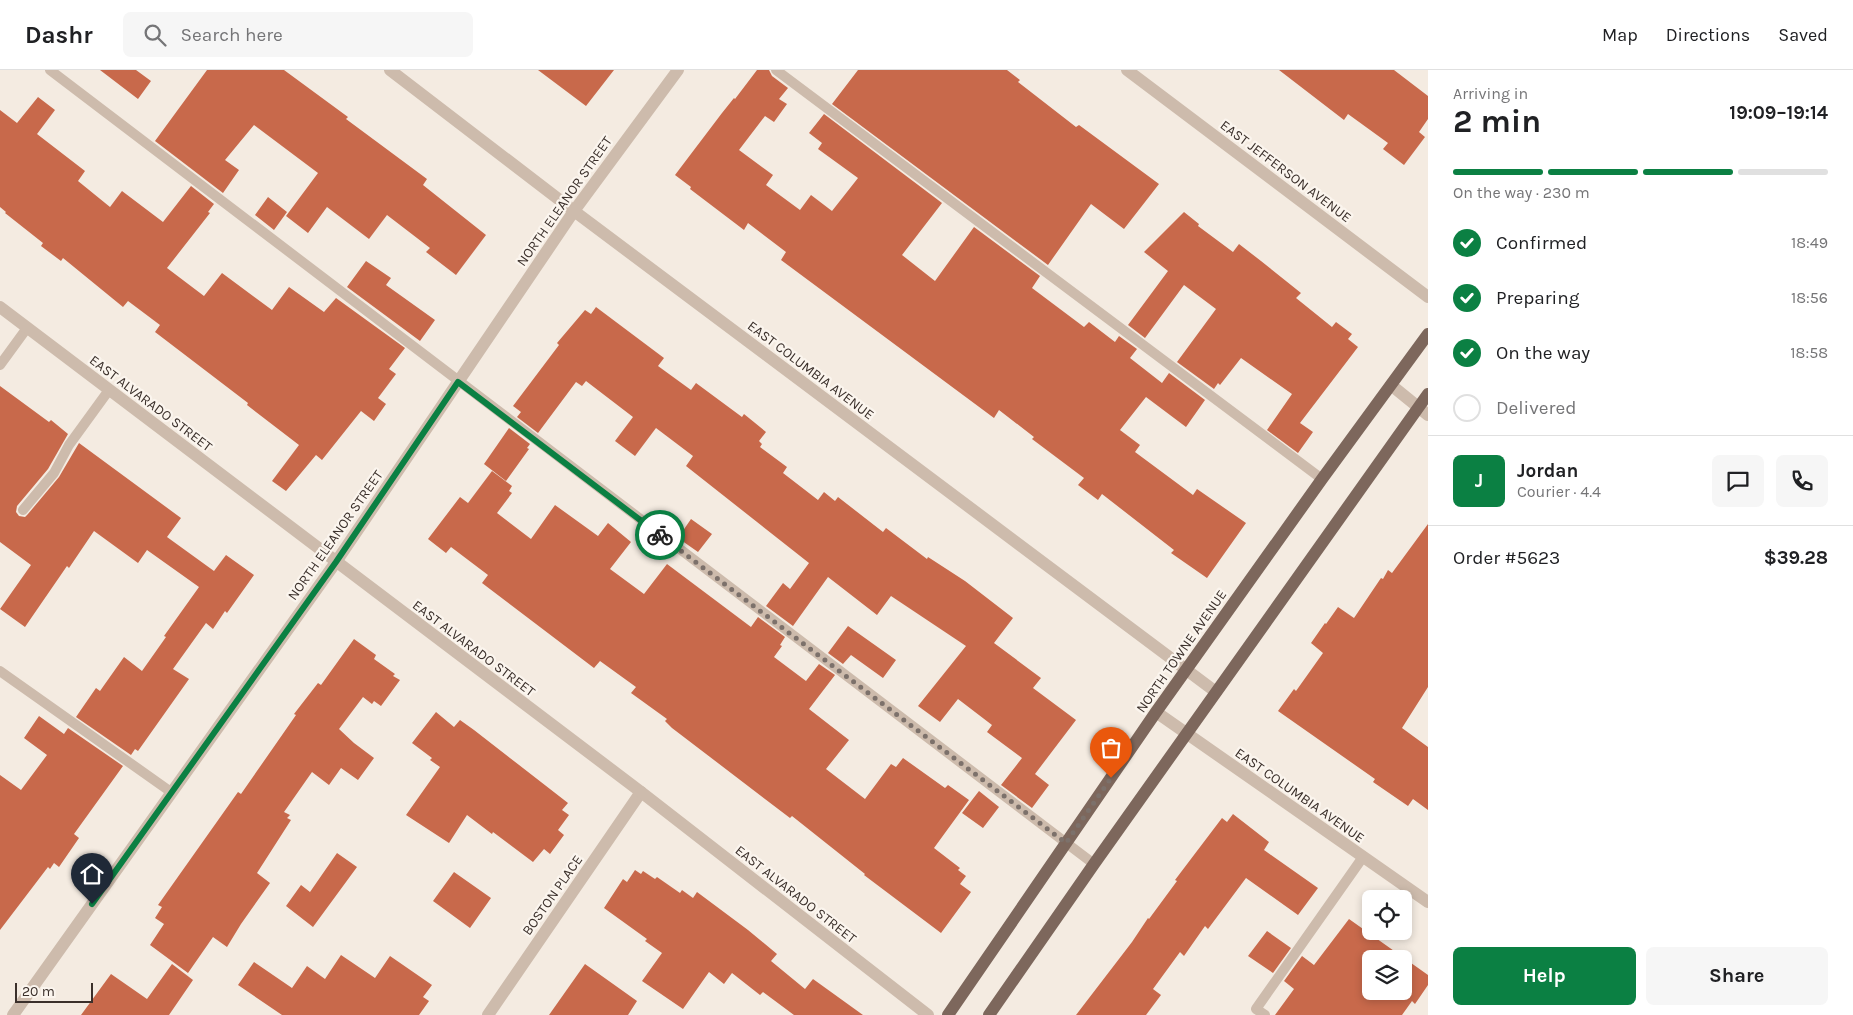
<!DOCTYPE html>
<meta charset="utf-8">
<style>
body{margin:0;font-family:Karla,sans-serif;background:#f6f6f6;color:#202124;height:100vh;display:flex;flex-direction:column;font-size:19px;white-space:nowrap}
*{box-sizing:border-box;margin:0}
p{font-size:16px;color:#757577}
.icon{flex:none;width:28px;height:28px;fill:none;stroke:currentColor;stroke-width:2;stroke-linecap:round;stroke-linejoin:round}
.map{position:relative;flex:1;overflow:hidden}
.panel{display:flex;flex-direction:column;background:#fff;width:425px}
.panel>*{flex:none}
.controls{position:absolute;left:1362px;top:820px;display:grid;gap:10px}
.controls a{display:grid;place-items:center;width:50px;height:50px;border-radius:8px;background:#fff;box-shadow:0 2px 8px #0003;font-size:25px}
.scale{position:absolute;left:15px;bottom:12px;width:78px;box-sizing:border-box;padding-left:5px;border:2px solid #3b302b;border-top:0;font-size:14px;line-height:18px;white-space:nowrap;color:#3b302b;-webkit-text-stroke:4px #fbf5ee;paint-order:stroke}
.pin{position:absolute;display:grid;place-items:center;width:42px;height:42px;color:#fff;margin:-51px -21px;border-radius:50% 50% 50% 0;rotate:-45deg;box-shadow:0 0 5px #0007}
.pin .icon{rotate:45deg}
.courier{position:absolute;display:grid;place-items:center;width:50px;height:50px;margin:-25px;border:4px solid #0b8043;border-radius:50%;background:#fff;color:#222;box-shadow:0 1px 6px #0007}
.head em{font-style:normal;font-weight:700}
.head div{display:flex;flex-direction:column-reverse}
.head{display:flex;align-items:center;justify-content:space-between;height:85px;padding:0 25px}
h1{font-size:32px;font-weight:700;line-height:38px}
.bar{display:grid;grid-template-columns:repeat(4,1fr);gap:8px 5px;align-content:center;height:60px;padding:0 25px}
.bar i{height:6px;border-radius:4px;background:#e0e0e0}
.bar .selected{background:#0b8043}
.bar p{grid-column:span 4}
.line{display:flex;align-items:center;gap:12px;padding:0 25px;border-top:1px solid #e0e0e0}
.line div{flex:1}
.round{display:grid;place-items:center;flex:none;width:52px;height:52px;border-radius:8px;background:#f6f6f6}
ol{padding:0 25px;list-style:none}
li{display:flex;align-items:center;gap:15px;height:55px}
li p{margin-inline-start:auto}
li .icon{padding:5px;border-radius:50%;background:#0b8043;color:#fff;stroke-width:4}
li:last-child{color:#757577}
li i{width:28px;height:28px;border:2px solid #e0e0e0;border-radius:50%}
.primary-button{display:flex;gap:10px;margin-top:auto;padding:10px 25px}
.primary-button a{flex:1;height:58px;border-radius:8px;background:#0b8043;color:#fff;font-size:20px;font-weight:700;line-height:58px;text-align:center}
.primary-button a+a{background:#f6f6f6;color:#202124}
header{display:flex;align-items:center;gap:30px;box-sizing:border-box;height:70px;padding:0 25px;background:#fff;border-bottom:1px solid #e0e0e0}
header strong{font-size:24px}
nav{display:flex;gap:28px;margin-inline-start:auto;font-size:18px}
.search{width:350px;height:45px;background:#f6f6f6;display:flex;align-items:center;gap:12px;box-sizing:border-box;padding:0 18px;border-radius:8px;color:#757577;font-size:19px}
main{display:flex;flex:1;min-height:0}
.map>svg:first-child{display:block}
</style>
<header>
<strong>Dashr</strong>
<div class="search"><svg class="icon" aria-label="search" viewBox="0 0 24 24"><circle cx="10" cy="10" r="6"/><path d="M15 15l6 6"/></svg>Search here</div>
<nav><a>Map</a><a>Directions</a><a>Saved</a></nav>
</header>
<main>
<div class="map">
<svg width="1428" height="945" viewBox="0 0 1428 945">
<rect width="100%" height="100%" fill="#f4ebe1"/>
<path fill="#c8694b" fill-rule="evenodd" d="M 100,0 L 136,0 L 151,11 L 138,29 Z
M 207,0 L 284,0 L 348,47 L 346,49 L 427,109 L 423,115 L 486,165 L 456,205 L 426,182 L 430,178 L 387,145 L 369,169 L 327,137 L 308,163 L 286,146 L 318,103 L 254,55 L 225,90 L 239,100 L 223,123 L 155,71 Z
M 538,0 L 614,0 L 586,36 Z
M 757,0 L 769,0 L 772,6 L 788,18 L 779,29 L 787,34 L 774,52 L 765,46 L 739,80 L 773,105 L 766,115 L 800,140 L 811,125 L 832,141 L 858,108 L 818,79 L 822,73 L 809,63 L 824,44 L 942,133 L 902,185 L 935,211 L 974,157 L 1040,206 L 1032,218 L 1084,257 L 1089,252 L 1115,272 L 1119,266 L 1137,279 L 1130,288 L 1162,313 L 1169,303 L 1205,330 L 1186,357 L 1146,327 L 1120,360 L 1140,375 L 1135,382 L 1193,425 L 1197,419 L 1246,453 L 1207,508 L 1171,483 L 1174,480 L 1102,424 L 1098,430 L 1078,415 L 1084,408 L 1032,369 L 1034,367 L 999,340 L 994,348 L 781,190 L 786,182 L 748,153 L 744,160 L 690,119 L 691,117 L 675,105 L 722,43 L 734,28 L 735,29 Z
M 858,0 L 1007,0 L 1020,10 L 1018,12 L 1076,57 L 1079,55 L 1159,114 L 1124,159 L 1091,134 L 1048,195 L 832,34 Z
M 1279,0 L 1394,0 L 1428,26 L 1428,49 L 1419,62 L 1425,67 L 1404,95 L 1383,79 L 1388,73 L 1348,44 L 1344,50 Z
M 38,27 L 55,40 L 37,64 L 85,101 L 78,111 L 110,137 L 122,121 L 163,152 L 191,116 L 214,134 L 208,142 L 210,143 L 167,198 L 204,226 L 222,203 L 272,240 L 289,217 L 324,242 L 336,228 L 405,278 L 389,299 L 396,304 L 378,328 L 386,334 L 374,351 L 361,341 L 322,390 L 316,385 L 286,421 L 272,411 L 299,375 L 247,335 L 248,333 L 155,262 L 160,255 L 128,231 L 123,237 L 63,188 L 61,191 L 41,176 L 43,173 L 5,143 L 6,142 L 0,137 L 0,40 L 17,53 Z
M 268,127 L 287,142 L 274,160 L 255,145 Z
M 1184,142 L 1199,154 L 1198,156 L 1233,182 L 1239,174 L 1261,191 L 1301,223 L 1296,228 L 1332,257 L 1336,252 L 1352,264 L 1348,269 L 1358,277 L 1300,353 L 1313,362 L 1298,383 L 1267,360 L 1292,324 L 1241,288 L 1220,315 L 1218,313 L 1214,319 L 1177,292 L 1216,239 L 1184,215 L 1145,268 L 1128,255 L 1168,201 L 1144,182 Z
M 366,191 L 391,208 L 386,215 L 435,250 L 420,271 L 347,217 Z
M 596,237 L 664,288 L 658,296 L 691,320 L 696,313 L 742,347 L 744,344 L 766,362 L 759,371 L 762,374 L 760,377 L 787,397 L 783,403 L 818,430 L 824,422 L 835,431 L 838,427 L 883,462 L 886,458 L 927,489 L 928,487 L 965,511 L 1013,548 L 994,573 L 1041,608 L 1033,618 L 1076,650 L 1035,704 L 1049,715 L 1032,738 L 1001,715 L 1022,688 L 987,662 L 992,655 L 958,629 L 940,652 L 918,636 L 966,576 L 891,526 L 877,545 L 828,507 L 793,556 L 766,536 L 783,513 L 790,519 L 809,493 L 686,396 L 693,386 L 656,358 L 635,386 L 615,371 L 633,347 L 586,311 L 582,316 L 576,312 L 538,363 L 517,347 L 521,342 L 513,336 L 559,275 L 557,273 L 585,240 L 591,244 Z
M 0,316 L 49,352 L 51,350 L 68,364 L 48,399 L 17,436 L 16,442 L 19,446 L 25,447 L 28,444 L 59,407 L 79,373 L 181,448 L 167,467 L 214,501 L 226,485 L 254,505 L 227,543 L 225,541 L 213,559 L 206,553 L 173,599 L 189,609 L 138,681 L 135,679 L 131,685 L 76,647 L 96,618 L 100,621 L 124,587 L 142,601 L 166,567 L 164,566 L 199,517 L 147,480 L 138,493 L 94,461 L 69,498 L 67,496 L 25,557 L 0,539 L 31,495 L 0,472 Z
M 509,358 L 530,374 L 527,378 L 529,379 L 506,411 L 484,394 Z
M 492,401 L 512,416 L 509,421 L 512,423 L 497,443 L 531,469 L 555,435 L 598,466 L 608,453 L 631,472 L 610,499 L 644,524 L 667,494 L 751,557 L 758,547 L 785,567 L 780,575 L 782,576 L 774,587 L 806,611 L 819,594 L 835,605 L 809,639 L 849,670 L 826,699 L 865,729 L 891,694 L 896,697 L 903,688 L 945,718 L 948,715 L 969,730 L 934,778 L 960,798 L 958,800 L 966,806 L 960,814 L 971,822 L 941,863 L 864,805 L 865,804 L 792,746 L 790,748 L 672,658 L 665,651 L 667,649 L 631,623 L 636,617 L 600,591 L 594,598 L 482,513 L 488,505 L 451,477 L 446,483 L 428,469 L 460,427 L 468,433 Z
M 691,449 L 712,464 L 698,482 L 678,468 Z
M 1428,454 L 1428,617 L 1402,658 L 1428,677 L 1428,740 L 1413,729 L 1408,736 L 1373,712 L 1375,709 L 1278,641 L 1294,619 L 1296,621 L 1323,583 L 1311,573 L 1325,553 L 1326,554 L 1338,537 L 1354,548 L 1381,508 L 1383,509 L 1388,500 L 1392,503 Z
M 848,556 L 896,590 L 883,608 L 851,585 L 843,594 L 828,583 Z
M 354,569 L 376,585 L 374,589 L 395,604 L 393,606 L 400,610 L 381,636 L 374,631 L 372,634 L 363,627 L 339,659 L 354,673 L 374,688 L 358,710 L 341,698 L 329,715 L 312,702 L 284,742 L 290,745 L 287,748 L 291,750 L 257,803 L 270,813 L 241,854 L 227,877 L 213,867 L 188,903 L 150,875 L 164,854 L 155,848 L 162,837 L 158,835 L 238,722 L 241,724 L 296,645 L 294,644 L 318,613 L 321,615 Z
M 436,642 L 454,657 L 460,650 L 474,660 L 568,733 L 562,740 L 569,745 L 558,760 L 564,765 L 550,784 L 544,779 L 533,792 L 493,762 L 492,764 L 467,745 L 449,773 L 406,745 L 440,697 L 430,690 L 432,688 L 412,673 Z
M 39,646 L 64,664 L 68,658 L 123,696 L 74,764 L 79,768 L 59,797 L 54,793 L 50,799 L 48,797 L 0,860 L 0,705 L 21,720 L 47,685 L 24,668 Z
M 979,721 L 999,737 L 983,758 L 962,743 Z
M 1233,744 L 1269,772 L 1264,780 L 1318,818 L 1298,845 L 1246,808 L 1208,859 L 1205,856 L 1184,886 L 1180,882 L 1153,919 L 1161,925 L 1146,945 L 1076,945 L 1132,872 L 1148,848 L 1149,849 L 1177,811 L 1175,810 L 1222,748 L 1227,752 Z
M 337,783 L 357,797 L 313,857 L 286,836 L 301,815 L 310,822 Z
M 635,800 L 641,804 L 643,801 L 655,809 L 657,807 L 680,823 L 682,820 L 693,828 L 697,822 L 748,860 L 777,884 L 771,891 L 805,919 L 813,909 L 863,945 L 794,945 L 763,922 L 760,925 L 732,903 L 724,914 L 709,902 L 683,939 L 642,911 L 662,883 L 645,871 L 647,869 L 604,838 L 623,809 L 627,812 Z
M 454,802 L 491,828 L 470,858 L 433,831 Z
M 1349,849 L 1428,905 L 1428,915 L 1415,934 L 1412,931 L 1402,945 L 1275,945 L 1294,919 L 1284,911 L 1302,886 L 1314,895 ZM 1371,889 L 1404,889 L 1404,921 L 1371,921 Z
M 1267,861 L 1291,878 L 1273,903 L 1248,886 Z
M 341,885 L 375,908 L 390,886 L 432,915 L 423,927 L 429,931 L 419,945 L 282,945 L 238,915 L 254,892 L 292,918 L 307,896 L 325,909 Z
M 172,894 L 193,910 L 169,945 L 81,945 L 111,904 L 147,929 Z
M 585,894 L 637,931 L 628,945 L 549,945 Z"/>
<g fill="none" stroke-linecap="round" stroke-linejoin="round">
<path stroke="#cdbbac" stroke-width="10" d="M 50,0 L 1094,794
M 776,0 L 1322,409
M 0,295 L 27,258
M 23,440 L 54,403 L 69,375 L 109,320
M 0,601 L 171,722
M 1265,945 L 1256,939 L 1363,787"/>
<path stroke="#cdbbac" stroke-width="12" d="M 390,0 L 574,141 L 1216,622
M 1127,0 L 1428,227
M 1391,315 L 1428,345
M 1156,642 L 1428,832
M 13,945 L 336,492 L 574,141 L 678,0
M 488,945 L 641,722"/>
<path stroke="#cdbbac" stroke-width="12" d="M 0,237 L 641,722 L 928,945"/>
<path stroke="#7d675c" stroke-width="12" d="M 948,945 L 1156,642 L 1322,409 L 1428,264
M 989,945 L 1094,794 L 1428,324"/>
</g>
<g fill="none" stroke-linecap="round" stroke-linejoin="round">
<path stroke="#7c716b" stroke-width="5" stroke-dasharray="0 9" d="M 660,465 L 1066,773 L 1111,708"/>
<path stroke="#0b8043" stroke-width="6" d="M 92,834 L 336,492 L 458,312 L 660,465"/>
</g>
<g text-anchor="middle" stroke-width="4.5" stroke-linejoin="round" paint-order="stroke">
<g font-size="14" fill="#3b302b" stroke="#fbf5ee">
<text transform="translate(1286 101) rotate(37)" y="5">EAST JEFFERSON AVENUE</text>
<text transform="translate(564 131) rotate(-55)" y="5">NORTH ELEANOR STREET</text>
<text transform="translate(811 300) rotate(37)" y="5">EAST COLUMBIA AVENUE</text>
<text transform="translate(151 333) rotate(37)" y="5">EAST ALVARADO STREET</text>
<text transform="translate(335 465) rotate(-55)" y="5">NORTH ELEANOR STREET</text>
<text transform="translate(474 578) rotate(37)" y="5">EAST ALVARADO STREET</text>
<text transform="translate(1181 581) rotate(-55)" y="5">NORTH TOWNE AVENUE</text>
<text transform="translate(1300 725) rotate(35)" y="5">EAST COLUMBIA AVENUE</text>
<text transform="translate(796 824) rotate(38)" y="5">EAST ALVARADO STREET</text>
<text transform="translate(552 825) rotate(-55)" y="5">BOSTON PLACE</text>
</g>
</g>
</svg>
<div class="controls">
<a><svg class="icon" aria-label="locate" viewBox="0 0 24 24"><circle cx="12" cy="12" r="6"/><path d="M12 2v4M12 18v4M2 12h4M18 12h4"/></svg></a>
<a><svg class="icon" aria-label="layers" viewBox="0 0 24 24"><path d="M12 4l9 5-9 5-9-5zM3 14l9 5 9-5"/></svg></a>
</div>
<div class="scale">20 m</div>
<div class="pin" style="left:1111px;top:708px;background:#ea580c"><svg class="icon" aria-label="bag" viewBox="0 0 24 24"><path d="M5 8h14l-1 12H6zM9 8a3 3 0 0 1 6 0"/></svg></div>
<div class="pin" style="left:92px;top:834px;background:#1f2937"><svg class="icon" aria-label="home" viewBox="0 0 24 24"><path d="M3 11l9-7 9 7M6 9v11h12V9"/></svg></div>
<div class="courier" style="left:660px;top:465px"><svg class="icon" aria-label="bike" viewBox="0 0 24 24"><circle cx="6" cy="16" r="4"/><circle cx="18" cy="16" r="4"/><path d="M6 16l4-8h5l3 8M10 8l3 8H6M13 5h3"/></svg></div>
</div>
<section class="panel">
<div class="head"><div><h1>2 min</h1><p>Arriving in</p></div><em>19:09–19:14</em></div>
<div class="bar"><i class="selected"></i><i class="selected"></i><i class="selected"></i><i></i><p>On the way · 230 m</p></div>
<ol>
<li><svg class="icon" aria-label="check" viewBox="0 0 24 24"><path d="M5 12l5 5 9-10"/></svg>Confirmed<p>18:49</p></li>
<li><svg class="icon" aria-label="check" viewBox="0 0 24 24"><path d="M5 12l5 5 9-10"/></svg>Preparing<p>18:56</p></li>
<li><svg class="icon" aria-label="check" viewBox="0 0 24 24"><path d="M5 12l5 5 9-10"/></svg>On the way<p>18:58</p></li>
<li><i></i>Delivered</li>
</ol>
<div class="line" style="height:90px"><b class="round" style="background:#0b8043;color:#fff">J</b><div><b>Jordan</b><p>Courier · 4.4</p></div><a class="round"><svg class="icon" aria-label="chat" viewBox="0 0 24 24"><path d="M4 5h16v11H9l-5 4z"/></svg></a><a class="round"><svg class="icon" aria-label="phone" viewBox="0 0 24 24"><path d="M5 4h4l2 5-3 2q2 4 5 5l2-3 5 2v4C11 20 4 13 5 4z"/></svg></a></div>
<div class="line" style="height:65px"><div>Order #5623</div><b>$39.28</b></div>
<div class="primary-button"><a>Help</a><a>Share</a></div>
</section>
</main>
